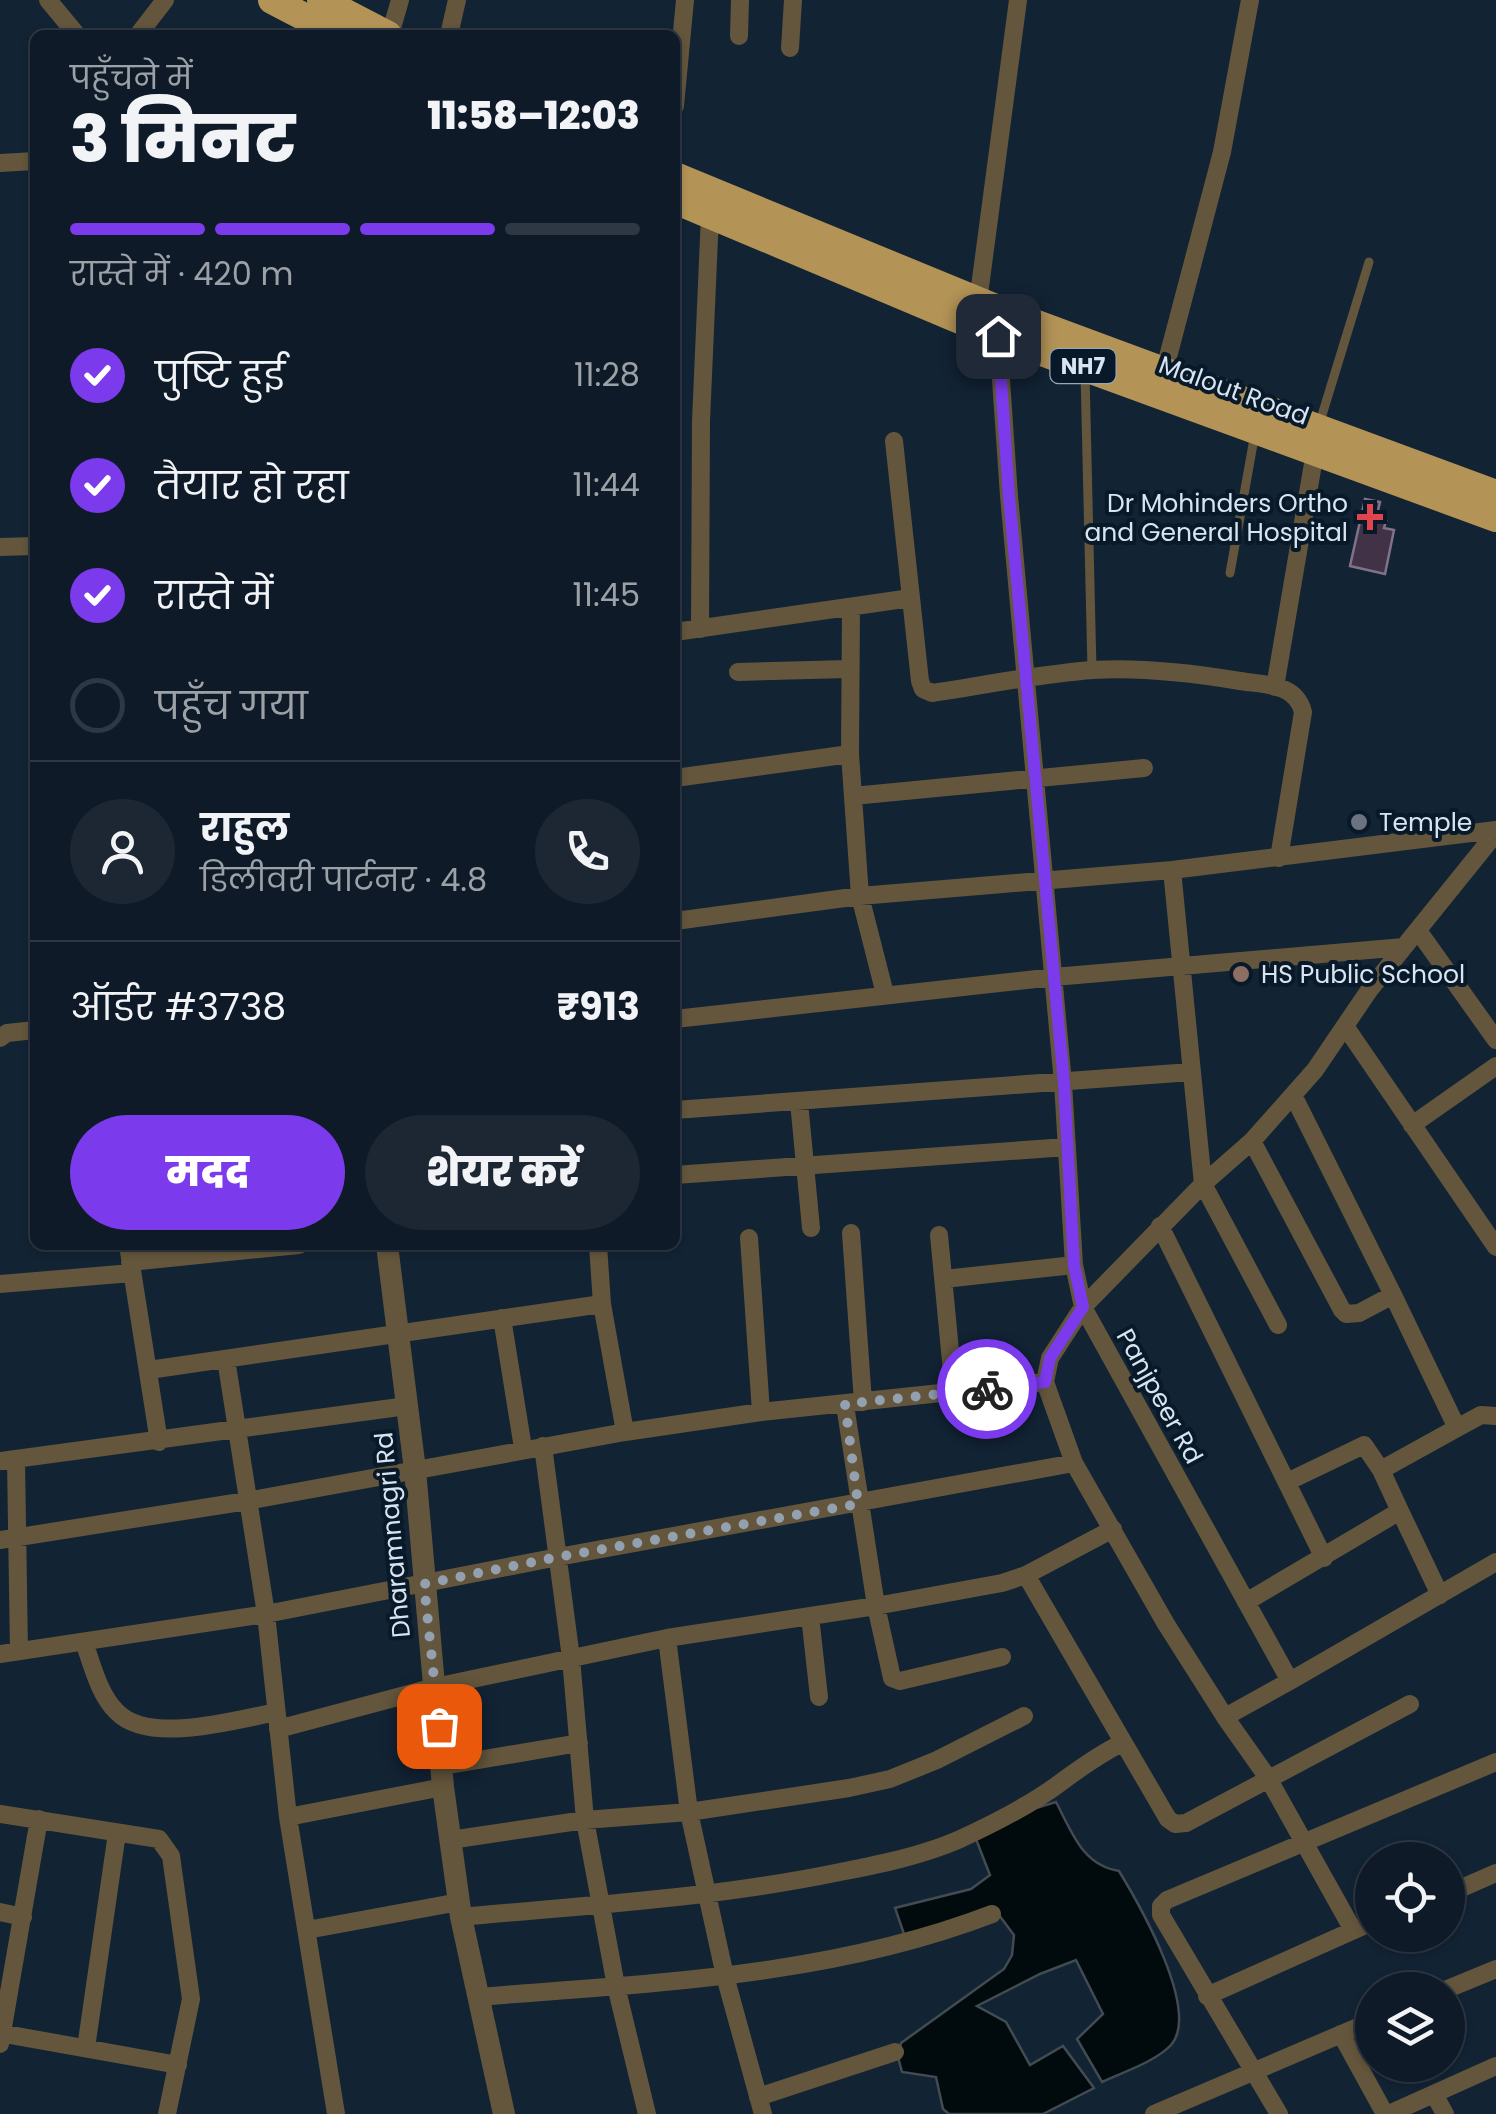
<!DOCTYPE html>
<html lang="hi">
<meta charset="utf-8">
<style>
body{margin:0;font-family:Poppins,"Noto Sans Devanagari",sans-serif;background:#1c2733;color:#f1f3f6;height:100vh;display:flex;flex-direction:column;font-size:38px;white-space:nowrap}
*{box-sizing:border-box;margin:0}
p{font-size:32px;color:#9ba1a7}
.icon{flex:none;width:55px;height:55px;fill:none;stroke:currentColor;stroke-width:2;stroke-linecap:round;stroke-linejoin:round}
.map{position:relative;flex:1;overflow:hidden}
.sheet{position:absolute;left:30px;top:30px;width:650px;height:1220px;display:flex;flex-direction:column;background:#0e1a27;border-radius:15px;box-shadow:0 2px 8px #0004,0 0 0 2px #2e3844}
.sheet>*{flex:none}
.fabs{position:absolute;left:1355px;top:1842px;display:grid;gap:20px}
.fabs a{display:grid;place-items:center;width:110px;height:110px;border-radius:50%;background:#0e1a27;box-shadow:0 2px 8px #0004,0 0 0 2px #2e3844;font-size:50px}
.pin{position:absolute;display:grid;place-items:center;width:85px;height:85px;color:#fff;margin:-42px;border-radius:20px;box-shadow:0 5px 15px #0006}
.courier{position:absolute;display:grid;place-items:center;width:100px;height:100px;margin:-50px;border:8px solid #7c3aed;border-radius:50%;background:#fff;color:#222;box-shadow:0 2px 12px #0007}
.headline em{font-style:normal;font-weight:800}
.headline div{display:flex;flex-direction:column-reverse}
.headline{display:flex;align-items:center;justify-content:space-between;height:170px;padding:0 40px}
h1{font-size:65px;font-weight:800;line-height:75px}
.bar{display:grid;grid-template-columns:repeat(4,1fr);gap:15px 10px;align-content:center;height:120px;padding:0 40px}
.bar i{height:12px;border-radius:8px;background:#2e3844}
.bar .current{background:#7c3aed}
.bar p{grid-column:span 4}
.line{display:flex;align-items:center;gap:25px;padding:0 40px;border-top:2px solid #2e3844}
.line div{flex:1}
.round{display:grid;place-items:center;flex:none;width:105px;height:105px;border-radius:52px;background:#1c2733}
ol{padding:0 40px;list-style:none}
li{display:flex;align-items:center;gap:30px;height:110px}
li p{margin-inline-start:auto}
li .icon{padding:10px;border-radius:50%;background:#7c3aed;color:#fff;stroke-width:4}
li:last-child{color:#9ba1a7}
li i{width:55px;height:55px;border:5px solid #2e3844;border-radius:50%}
.primary-button{display:flex;gap:20px;margin-top:auto;padding:20px 40px}
.primary-button a{flex:1;height:115px;border-radius:60px;background:#7c3aed;color:#fff;font-size:40px;font-weight:800;line-height:115px;text-align:center}
.primary-button a+a{background:#1c2733;color:#f1f3f6}
.map>svg:first-child{display:block}
</style>
<div class="map">
<svg width="1496" height="2114" viewBox="0 0 1496 2114">
<rect width="100%" height="100%" fill="#122334"/>
<path fill="#010a0c" stroke="#424b51" stroke-width="2.5" d="M 1056,1802 C 1072,1832 1082,1865 1119,1871 C 1139,1904 1201,2011 1171,2045 C 1155,2062 1123,2072 1102,2082 L 1077,2039 L 1103,2014 L 1076,1960 L 1040,1974 L 977,2006 L 1006,2022 L 1030,2065 L 1063,2046 L 1094,2088 L 1043,2114 L 949,2114 L 943,2109 L 936,2077 L 902,2072 L 898,2057 L 901,2043 L 1004,1969 L 1012,1955 L 1014,1935 L 993,1907 L 905,1937 L 895,1908 L 971,1889 L 990,1875 L 974,1834 L 1007,1817 Z"/>
<path fill="#413248" stroke="#81728a" stroke-width="2.5" d="M 1365,499 L 1380,502 L 1376,519 L 1386,521 L 1384,528 L 1394,530 L 1385,574 L 1350,566 Z"/>
<g fill="none" stroke-linecap="round" stroke-linejoin="round">
<path stroke="#63563c" stroke-width="9" d="M 1085,373 L 1092,670
M 1319,425 L 1369,262
M 1230,573 L 1255,433"/>
<path stroke="#63563c" stroke-width="18" d="M 48,0 L 77,35
M 138,35 L 165,0
M 390,35 L 400,0
M 449,35 L 457,0
M 739,36 L 740,0
M 790,48 L 793,0
M 675,106 L 685,0
M 0,163 L 35,161
M 978,302 L 1018,0
M 998,336 L 1009,496 L 1063,1083 L 1074,1265 L 1083,1307 L 1290,1681 L 1496,1562
M 1164,372 L 1222,152 L 1250,0
M 894,441 L 920,681 L 923,689 L 932,693 C 985,685 1039,674 1093,670 C 1142,667 1192,673 1240,681 C 1265,685 1296,683 1303,712 L 1279,858
M 0,547 L 35,546
M 851,607 L 850,754 L 860,896 L 885,994
M 700,629 L 701,421 L 710,215
M 675,632 L 911,598
M 738,672 L 848,669
M 1275,687 L 1315,452
M 675,778 L 850,754
M 853,796 L 1144,768
M 1172,870 L 1203,1184 L 1278,1325
M 675,921 L 860,896 L 1172,870 L 1496,830
M 1419,932 L 1496,1040
M 675,1019 L 1054,977 L 1404,947
M 1345,1026 L 1496,1247
M 0,1038 L 7,1033 L 35,1030
M 1293,1095 L 1393,1295
M 799,1102 L 811,1228
M 675,1110 L 1191,1072
M 1412,1125 L 1496,1066
M 1252,1141 L 1342,1310 L 1346,1314 L 1359,1313 L 1393,1295 L 1457,1428 L 1481,1415 L 1496,1416
M 675,1175 L 1067,1147
M 1160,1226 L 1324,1558
M 851,1233 L 863,1402
M 939,1235 L 954,1393
M 749,1238 L 761,1412
M 128,1245 L 159,1442
M 598,1245 L 602,1304 L 625,1432
M 130,1262 L 299,1245
M 944,1279 L 1074,1265
M 0,1284 L 132,1273
M 502,1318 L 523,1448
M 226,1359 L 266,1614 L 288,1817 L 336,2114
M 149,1370 L 602,1304
M 845,1405 L 876,1606 L 892,1678 L 900,1681 L 1002,1657
M 543,1446 L 571,1658 L 585,1820 L 616,1986 L 647,2114
M 16,1460 L 19,1651
M 0,1461 L 407,1406
M 1381,1470 L 1457,1428
M 1400,1511 L 1440,1595
M 0,1540 L 247,1501 L 625,1432 L 761,1412 L 1045,1382
M 1026,1575 L 1168,1819 L 1175,1824 L 1186,1823 L 1410,1704
M 1246,1602 L 1400,1511 L 1381,1470 L 1364,1445 L 1287,1482
M 810,1616 L 819,1697
M 667,1638 L 689,1812 L 725,1976 L 763,2114
M 84,1642 C 92,1664 99,1695 117,1712 C 149,1745 236,1720 276,1712
M 0,1654 L 266,1614 L 558,1557 L 1074,1463
M 1225,1717 L 1290,1681
M 278,1729 L 435,1687 L 667,1638 L 876,1606 L 1002,1583 L 1026,1575 L 1113,1529
M 443,1766 L 579,1743
M 0,1814 L 159,1839 L 171,1856 L 191,1999 L 167,2114
M 288,1817 L 443,1787
M 450,1840 L 585,1820 L 689,1812 L 849,1788 L 890,1779 L 937,1760 L 1024,1716
M 1448,1894 L 1496,1873
M 0,1912 L 23,1917
M 461,1917 C 588,1905 715,1898 840,1872 C 880,1864 921,1856 958,1840 C 993,1824 1034,1803 1064,1780 C 1083,1766 1100,1754 1122,1743
M 307,1930 L 459,1902
M 1353,1930 L 1268,1778 L 1225,1717 L 1166,1624 L 1074,1463 L 1045,1382 L 1050,1358 L 1083,1307 L 1203,1184 L 1252,1141 L 1315,1070 L 1370,989 L 1496,833
M 1445,1990 L 1496,1969
M 1207,1996 L 1372,1922
M 477,1997 C 650,1983 828,1977 992,1914
M 0,2033 L 178,2065
M 1341,2034 L 1385,2114
M 0,2044 L 39,1819
M 86,2048 L 117,1833
M 1434,2094 L 1445,2114
M 758,2097 L 895,2052
M 1154,2114 L 1372,2021
M 1279,2114 L 1161,1915 L 1161,1906 L 1167,1900 L 1496,1762
M 1389,2114 L 1496,2066"/>
<path stroke="#63563c" stroke-width="22" d="M 387,1245 L 415,1470 L 443,1787 L 461,1917 L 504,2114"/>
<path stroke="#b39356" stroke-width="28" d="M 272,0 L 339,35
M 321,0 L 388,35
M 675,176 L 1015,316 L 1496,494
M 675,200 L 998,336 L 1496,518"/>
</g>
<g fill="none" stroke-linecap="round" stroke-linejoin="round">
<path stroke="#93a0af" stroke-width="10" stroke-dasharray="0 18" d="M 439,1726 L 424,1584 L 558,1557 L 858,1504 L 845,1404 L 987,1389"/>
<path stroke="#7c3aed" stroke-width="12" d="M 987,1389 L 1045,1382 L 1050,1358 L 1083,1307 L 1074,1265 L 1064,1083 L 1009,496 L 998,336"/>
</g>
<path fill="#e0444e" stroke="#08192a" stroke-width="4" d="M1365 502h10v10h10v10h-10v10h-10v-10h-10v-10h10z"/>
<circle fill="#6b7280" stroke="#08192a" stroke-width="4" cx="1359" cy="822" r="10"/>
<circle fill="#8d6e63" stroke="#08192a" stroke-width="4" cx="1241" cy="974" r="10"/>
<g text-anchor="middle" stroke-width="8" stroke-linejoin="round" paint-order="stroke">
<rect fill="#08192a" stroke="#9aa7b5" stroke-width="2.5" x="1050.5" y="349" width="65" height="34" rx="8"/>
<g font-size="22" font-weight="bold" fill="#d9e4f1">
<text x="1083" y="374">NH7</text>
</g>
<g font-size="25" fill="#d9e4f1" stroke="#08192a">
<text transform="translate(1234 390) rotate(20)" y="9">Malout Road</text>
<text transform="translate(1160 1396) rotate(61)" y="9">Panjpeer Rd</text>
<text transform="translate(392 1535) rotate(-95)" y="9">Dharamnagri Rd</text>
</g>
<g font-size="25" fill="#d9e4f1" stroke="#08192a" text-anchor="start">
<text x="1348" y="512" text-anchor="end">Dr Mohinders Ortho<tspan x="1348" dy="29">and General Hospital</tspan></text>
<text x="1379" y="831">Temple</text>
<text x="1261" y="983">HS Public School</text>
</g>
</g>
</svg>
<div class="fabs">
<a><svg class="icon" aria-label="locate" viewBox="0 0 24 24"><circle cx="12" cy="12" r="6"/><path d="M12 2v4M12 18v4M2 12h4M18 12h4"/></svg></a>
<a><svg class="icon" aria-label="layers" viewBox="0 0 24 24"><path d="M12 4l9 5-9 5-9-5zM3 14l9 5 9-5"/></svg></a>
</div>
<div class="pin" style="left:439px;top:1726px;background:#ea580c"><svg class="icon" aria-label="bag" viewBox="0 0 24 24"><path d="M5 8h14l-1 12H6zM9 8a3 3 0 0 1 6 0"/></svg></div>
<div class="pin" style="left:998px;top:336px;background:#1f2937"><svg class="icon" aria-label="home" viewBox="0 0 24 24"><path d="M3 11l9-7 9 7M6 9v11h12V9"/></svg></div>
<div class="courier" style="left:987px;top:1389px"><svg class="icon" aria-label="bike" viewBox="0 0 24 24"><circle cx="6" cy="16" r="4"/><circle cx="18" cy="16" r="4"/><path d="M6 16l4-8h5l3 8M10 8l3 8H6M13 5h3"/></svg></div>
<section class="sheet">
<div class="headline"><div><h1>3 मिनट</h1><p>पहुँचने में</p></div><em>11:58–12:03</em></div>
<div class="bar"><i class="current"></i><i class="current"></i><i class="current"></i><i></i><p>रास्ते में · 420 m</p></div>
<ol>
<li><svg class="icon" aria-label="check" viewBox="0 0 24 24"><path d="M5 12l5 5 9-10"/></svg>पुष्टि हुई<p>11:28</p></li>
<li><svg class="icon" aria-label="check" viewBox="0 0 24 24"><path d="M5 12l5 5 9-10"/></svg>तैयार हो रहा<p>11:44</p></li>
<li><svg class="icon" aria-label="check" viewBox="0 0 24 24"><path d="M5 12l5 5 9-10"/></svg>रास्ते में<p>11:45</p></li>
<li><i></i>पहुँच गया</li>
</ol>
<div class="line" style="height:180px"><a class="round"><svg class="icon" aria-label="person" viewBox="0 0 24 24"><circle cx="12" cy="8" r="4"/><path d="M4 21q1-7 8-7t8 7"/></svg></a><div><b>राहुल</b><p>डिलीवरी पार्टनर · 4.8</p></div><a class="round"><svg class="icon" aria-label="phone" viewBox="0 0 24 24"><path d="M5 4h4l2 5-3 2q2 4 5 5l2-3 5 2v4C11 20 4 13 5 4z"/></svg></a></div>
<div class="line" style="height:130px"><div>ऑर्डर #3738</div><b>₹913</b></div>
<div class="primary-button"><a>मदद</a><a>शेयर करें</a></div>
</section>
</div>
